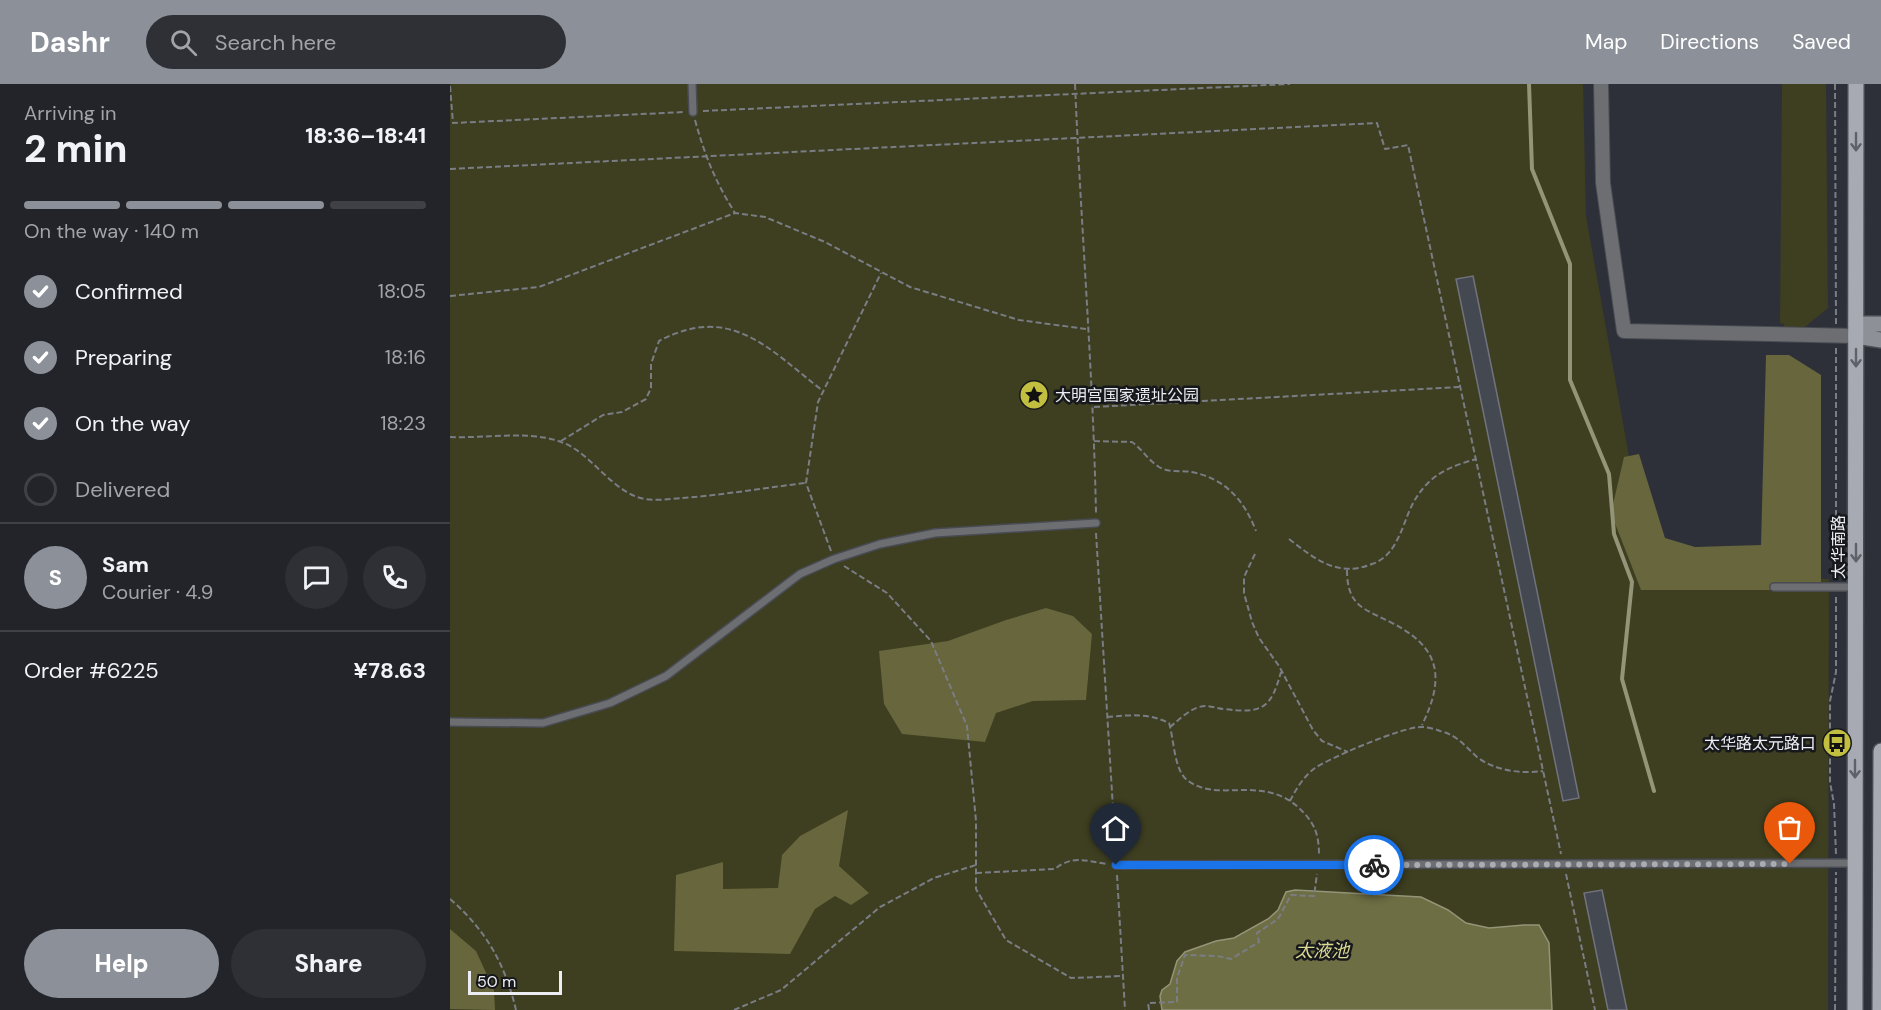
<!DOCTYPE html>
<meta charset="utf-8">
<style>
body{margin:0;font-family:"DM Sans","Noto Sans SC",sans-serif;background:#2e3036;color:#f1f3f6;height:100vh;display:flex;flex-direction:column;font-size:22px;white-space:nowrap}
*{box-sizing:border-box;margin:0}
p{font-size:20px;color:#a2a4a8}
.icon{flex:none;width:33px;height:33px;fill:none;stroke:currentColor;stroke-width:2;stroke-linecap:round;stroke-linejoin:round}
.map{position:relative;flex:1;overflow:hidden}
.details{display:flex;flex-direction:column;background:#22242a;width:450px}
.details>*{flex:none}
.scale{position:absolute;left:18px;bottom:15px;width:94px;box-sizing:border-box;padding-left:6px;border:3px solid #eceef3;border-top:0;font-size:16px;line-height:21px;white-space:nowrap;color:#eceef3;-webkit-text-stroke:4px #17181c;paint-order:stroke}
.pin{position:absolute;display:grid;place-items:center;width:51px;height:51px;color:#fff;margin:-62px -26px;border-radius:50% 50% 50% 0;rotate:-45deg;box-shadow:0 0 6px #0007}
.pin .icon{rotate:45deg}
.courier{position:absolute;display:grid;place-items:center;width:60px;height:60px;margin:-30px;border:4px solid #1a73e8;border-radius:50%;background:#fff;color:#222;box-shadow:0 2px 8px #0007}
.summary em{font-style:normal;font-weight:800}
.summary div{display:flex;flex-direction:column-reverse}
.summary{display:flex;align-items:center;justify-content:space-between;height:102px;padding:0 24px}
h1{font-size:39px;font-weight:800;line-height:45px}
.bar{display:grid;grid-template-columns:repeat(4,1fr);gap:9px 6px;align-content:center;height:72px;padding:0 24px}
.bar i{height:8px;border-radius:4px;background:#3f4147}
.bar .active{background:#8c9099}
.bar p{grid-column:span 4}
.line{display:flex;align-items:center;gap:15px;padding:0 24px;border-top:2px solid #3f4147}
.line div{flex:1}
.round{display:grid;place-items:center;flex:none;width:63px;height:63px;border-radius:32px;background:#2e3036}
ol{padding:0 24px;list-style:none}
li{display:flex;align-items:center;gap:18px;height:66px}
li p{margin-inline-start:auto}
li .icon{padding:6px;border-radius:50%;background:#8c9099;color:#fff;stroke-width:4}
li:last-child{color:#a2a4a8}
li i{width:33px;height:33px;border:3px solid #3f4147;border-radius:50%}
.cta{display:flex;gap:12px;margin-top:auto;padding:12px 24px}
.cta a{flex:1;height:69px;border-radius:36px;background:#8c9099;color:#fff;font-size:24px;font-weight:800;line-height:69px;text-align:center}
.cta a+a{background:#2e3036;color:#f1f3f6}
header{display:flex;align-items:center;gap:36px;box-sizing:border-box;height:84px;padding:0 30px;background:#8c9099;color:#fff}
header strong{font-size:28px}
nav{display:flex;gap:33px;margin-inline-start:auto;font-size:21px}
.search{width:420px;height:54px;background:#2e3036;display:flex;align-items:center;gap:15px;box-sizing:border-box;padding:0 21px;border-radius:33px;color:#a2a4a8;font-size:22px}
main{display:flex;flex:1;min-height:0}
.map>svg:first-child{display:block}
</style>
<header>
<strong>Dashr</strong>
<div class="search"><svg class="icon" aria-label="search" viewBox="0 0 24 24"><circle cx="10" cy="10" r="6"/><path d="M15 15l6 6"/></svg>Search here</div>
<nav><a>Map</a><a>Directions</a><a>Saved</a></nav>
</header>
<main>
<section class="details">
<div class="summary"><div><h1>2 min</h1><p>Arriving in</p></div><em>18:36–18:41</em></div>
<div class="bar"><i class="active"></i><i class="active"></i><i class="active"></i><i></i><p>On the way · 140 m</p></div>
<ol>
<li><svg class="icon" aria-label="check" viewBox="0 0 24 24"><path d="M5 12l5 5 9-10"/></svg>Confirmed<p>18:05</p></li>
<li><svg class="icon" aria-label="check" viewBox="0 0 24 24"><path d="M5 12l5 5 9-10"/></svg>Preparing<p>18:16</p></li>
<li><svg class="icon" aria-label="check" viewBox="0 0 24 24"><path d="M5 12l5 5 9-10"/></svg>On the way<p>18:23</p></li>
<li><i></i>Delivered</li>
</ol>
<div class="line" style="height:108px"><b class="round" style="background:#8c9099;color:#fff">S</b><div><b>Sam</b><p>Courier · 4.9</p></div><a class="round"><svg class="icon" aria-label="chat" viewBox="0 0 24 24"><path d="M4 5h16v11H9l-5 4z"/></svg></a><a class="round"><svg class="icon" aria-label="phone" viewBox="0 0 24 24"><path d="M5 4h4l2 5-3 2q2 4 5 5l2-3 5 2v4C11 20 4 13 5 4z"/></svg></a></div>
<div class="line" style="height:78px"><div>Order #6225</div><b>¥78.63</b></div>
<div class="cta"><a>Help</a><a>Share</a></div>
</section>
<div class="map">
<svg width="1431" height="926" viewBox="0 0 1431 926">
<rect width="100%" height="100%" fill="#2d3038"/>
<path fill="#3e3e21" d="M 0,0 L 1133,0 L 1136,132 L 1200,490 L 1379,495 L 1378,926 L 0,926 Z
M 1332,0 L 1376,0 L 1378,224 L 1350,247 L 1334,247 L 1334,240 L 1330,239 Z"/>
<path fill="#67663c" d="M 1316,271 L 1339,271 L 1371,291 L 1371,506 L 1191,506 L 1161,429 L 1174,373 L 1189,370 L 1215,454 L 1245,463 L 1311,461 Z
M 596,524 L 623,532 L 642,550 L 636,616 L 583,617 L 546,629 L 535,658 L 452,650 L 434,620 L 429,567 L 498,557 L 556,536 Z
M 398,726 L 389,782 L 419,809 L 401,821 L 385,812 L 365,825 L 340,870 L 224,867 L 226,791 L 273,778 L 273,805 L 328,804 L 332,771 L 350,752 Z
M 0,845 L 26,867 L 44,906 L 45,926 L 0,925 Z"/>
<path fill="#6e6e44" stroke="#949478" stroke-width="1.5" d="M 845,806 L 971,813 L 998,826 L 1016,839 L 1039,844 L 1074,841 L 1089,841 L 1099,859 L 1102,926 L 712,926 L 710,912 L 712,906 L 720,900 L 727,877 L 735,868 L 766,857 L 784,854 L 818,835 L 828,826 L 836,808 Z"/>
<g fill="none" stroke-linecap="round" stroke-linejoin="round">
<path stroke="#949478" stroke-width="4" d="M 1079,0 L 1082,85 L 1120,180 L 1120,296 L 1159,390 L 1164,450 L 1182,498 L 1172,595 L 1204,707"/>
</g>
<path fill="#444850" stroke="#70737d" stroke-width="1.5" d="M 1023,192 L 1129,714 L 1113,717 L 1006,195 Z
M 1152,806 L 1177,926 L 1158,926 L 1134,809 Z"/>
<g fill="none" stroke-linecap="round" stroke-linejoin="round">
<g stroke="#484b52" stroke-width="10">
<path id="lane" d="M 242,0 L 243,28
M 1324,503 L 1405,503
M 0,638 L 93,639 L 160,619 L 216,592 L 350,490 L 384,475 L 430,460 L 485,449 L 646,439
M 666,781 L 1405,779"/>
</g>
<g stroke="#484b52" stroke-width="16">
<path id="street" d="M 1151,0 L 1153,99 L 1174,247 L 1406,252"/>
</g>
<g stroke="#484b52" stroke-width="18">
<path id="secondary" d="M 1406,240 L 1431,240
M 1406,252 L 1431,256"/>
</g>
<g stroke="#484b52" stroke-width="18">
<path id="primary" d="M 1405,926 L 1406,0
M 1430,926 L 1431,667"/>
</g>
<path stroke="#7a7d84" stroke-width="2" stroke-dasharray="6 3" stroke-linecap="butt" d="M 625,0 C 631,143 643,286 646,429
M 1385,0 L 1386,240
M 0,2 L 3,39 L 235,28
M 253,27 L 840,0
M 245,36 C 255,72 265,97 285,129
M 0,85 L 927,39 L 935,65 L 958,61 L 1111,770
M 0,212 L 89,203 L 285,129 L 315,133 L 375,158 L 460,203 L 569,236 L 636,245
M 1386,264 L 1386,495
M 644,323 L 1009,303
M 0,353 C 38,355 93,343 125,365 C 146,379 163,404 187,413 C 200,418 219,415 232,414 C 273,411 314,404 355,399
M 111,357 L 153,331 L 172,328 L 196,315 L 201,304 L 201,280 L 209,257 C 281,219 319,265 373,307
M 644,357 L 682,358 C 692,365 699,377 709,383 C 719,389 731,386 741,388 C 775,394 794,416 806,447
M 646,449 L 666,773
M 839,455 C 865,475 888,494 922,480 C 932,477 940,469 945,460 C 958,437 957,421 977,400 C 990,386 1009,380 1026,375
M 381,467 L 356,399 L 368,318 L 431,189
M 805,470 L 794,493 L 794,509 L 802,538 L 809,554 L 829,582 L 863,646 L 872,657 L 898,668
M 394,482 L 437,509 L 481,557 L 517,642 L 526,737 L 526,805 L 556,856 L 621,894 L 673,892
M 897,486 C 897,524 916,525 944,540 C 992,565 994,596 972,641
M 657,633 C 679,631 699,629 719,639 C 724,655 724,686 737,696 C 768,720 810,690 848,723 C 865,739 869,750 869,772
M 720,643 C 730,635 742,622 756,622 C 762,622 768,625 774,625 C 813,630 821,624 831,588
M 840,717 C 846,705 854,692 865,684 C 882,673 954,642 972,643 C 978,643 985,645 990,647 C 1007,651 1015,662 1027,673 C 1045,687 1072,690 1093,687
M 1386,770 L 1384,720 L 1380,698 L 1380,617 L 1386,588 L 1386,513
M 526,789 L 605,785 C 623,770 638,778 658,780
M 1116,790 L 1145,926
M 667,791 L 675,926
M 0,815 C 36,846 55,880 66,926
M 284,926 L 331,906 L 430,823 L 484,794 L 526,781
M 699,926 L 698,919 L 727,918 L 727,894 L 735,871 L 767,872 L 781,875 L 809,858 L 807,849 L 828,835 L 841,811 L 864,812 L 867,790
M 1385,926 L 1386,788"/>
<use href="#lane" stroke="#6c6e72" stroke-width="7"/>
<use href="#street" stroke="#6c6e72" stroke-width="14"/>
<use href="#secondary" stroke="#8d9097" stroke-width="15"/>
<use href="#primary" stroke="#a7aab3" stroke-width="15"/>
</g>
<defs><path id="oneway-shaft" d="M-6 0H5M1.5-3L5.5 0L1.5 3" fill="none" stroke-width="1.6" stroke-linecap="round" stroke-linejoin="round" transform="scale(1.5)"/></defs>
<g stroke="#5f6168">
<use href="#oneway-shaft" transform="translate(1406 58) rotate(90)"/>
<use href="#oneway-shaft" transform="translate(1406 274) rotate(90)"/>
<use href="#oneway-shaft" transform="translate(1406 469) rotate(90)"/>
<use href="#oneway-shaft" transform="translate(1405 685) rotate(90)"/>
</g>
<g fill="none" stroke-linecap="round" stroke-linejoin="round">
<path stroke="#a9acb2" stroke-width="6" stroke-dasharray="0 10.8" d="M 924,781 L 1340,780"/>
<path stroke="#1a73e8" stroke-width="8" d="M 666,781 L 924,781"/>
</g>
<defs>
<g id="sight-disc" transform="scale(1.5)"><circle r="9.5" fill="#c1be40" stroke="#17181c"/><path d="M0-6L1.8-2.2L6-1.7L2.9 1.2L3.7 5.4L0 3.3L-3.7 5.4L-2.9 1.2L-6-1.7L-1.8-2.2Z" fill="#111"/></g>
<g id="bus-disc" transform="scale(1.5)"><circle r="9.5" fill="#c1be40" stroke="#17181c"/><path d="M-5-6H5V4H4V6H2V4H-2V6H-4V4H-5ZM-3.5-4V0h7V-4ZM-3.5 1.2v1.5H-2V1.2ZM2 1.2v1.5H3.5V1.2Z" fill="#111"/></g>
</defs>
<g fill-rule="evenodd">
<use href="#sight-disc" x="584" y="311"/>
<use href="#bus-disc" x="1387" y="659"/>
</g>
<g text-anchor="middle" stroke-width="5" stroke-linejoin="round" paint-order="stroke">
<g font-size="16" fill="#eceef3" stroke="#17181c" text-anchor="start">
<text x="605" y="317">大明宫国家遗址公园</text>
<text x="1366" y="665" text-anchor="end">太华路太元路口</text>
</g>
<g font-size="16" fill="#eceef3" stroke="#17181c">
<text transform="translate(1388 463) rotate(-90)" y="6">太华南路</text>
</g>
<g font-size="18" font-style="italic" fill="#dbda93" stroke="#17181c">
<text x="872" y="873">太液池</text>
</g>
</g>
</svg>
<div class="scale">50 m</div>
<div class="pin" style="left:1340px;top:780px;background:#ea580c"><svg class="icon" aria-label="bag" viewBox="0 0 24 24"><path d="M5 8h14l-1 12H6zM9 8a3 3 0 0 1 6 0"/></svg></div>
<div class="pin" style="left:666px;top:781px;background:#1f2937"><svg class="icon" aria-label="home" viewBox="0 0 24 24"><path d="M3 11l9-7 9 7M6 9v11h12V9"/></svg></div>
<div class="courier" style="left:924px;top:781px"><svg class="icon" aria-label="bike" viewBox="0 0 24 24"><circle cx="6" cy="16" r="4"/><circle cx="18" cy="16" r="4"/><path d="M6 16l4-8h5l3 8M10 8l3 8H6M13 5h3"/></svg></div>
</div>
</main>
